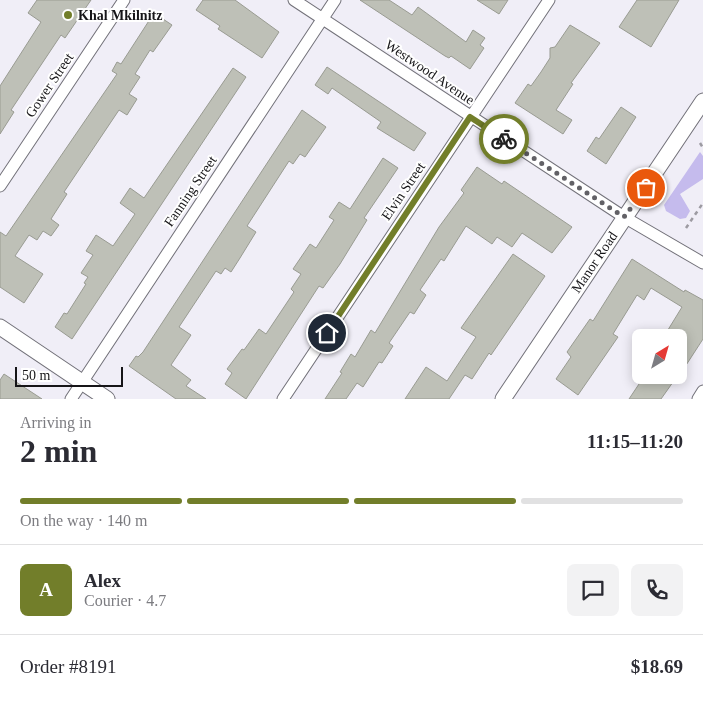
<!DOCTYPE html>
<meta charset="utf-8">
<style>
body{margin:0;font-family:Georgia,serif;background:#f2f2f3;color:#2b2b33;height:100vh;display:flex;flex-direction:column;font-size:19px;white-space:nowrap}
*{box-sizing:border-box;margin:0}
p{font-size:16px;color:#7c7c81}
.icon{flex:none;width:28px;height:28px;fill:none;stroke:currentColor;stroke-width:2;stroke-linecap:round;stroke-linejoin:round}
.map{position:relative;height:399px;overflow:hidden}
.side{display:flex;flex-direction:column;background:#fff;flex:1}
.side>*{flex:none}
.needle{width:32px;rotate:37deg}
.buttons{position:absolute;left:632px;top:329px;display:grid;gap:10px}
.buttons a{display:grid;place-items:center;width:55px;height:55px;border-radius:8px;background:#fff;box-shadow:0 2px 12px #0003;font-size:25px}
.scale{position:absolute;left:15px;bottom:12px;width:108px;box-sizing:border-box;padding-left:5px;border:2px solid #161518;border-top:0;font-size:14px;line-height:18px;white-space:nowrap;color:#161518;-webkit-text-stroke:4px #fff;paint-order:stroke}
.pin{position:absolute;display:grid;place-items:center;width:42px;height:42px;color:#fff;margin:-21px;border:2px solid #fff;border-radius:50%;box-shadow:0 1px 5px #0007}
.courier{position:absolute;display:grid;place-items:center;width:50px;height:50px;margin:-25px;border:4px solid #727e2a;border-radius:50%;background:#fff;color:#222;box-shadow:0 1px 6px #0007}
.head em{font-style:normal;font-weight:700}
.head div{display:flex;flex-direction:column-reverse}
.head{display:flex;align-items:center;justify-content:space-between;height:85px;padding:0 20px}
h1{font-size:32px;font-weight:700;line-height:38px}
.bar{display:grid;grid-template-columns:repeat(4,1fr);gap:8px 5px;align-content:center;height:60px;padding:0 20px}
.bar i{height:6px;border-radius:4px;background:#e1e1e2}
.bar .on{background:#727e2a}
.bar p{grid-column:span 4}
.line{display:flex;align-items:center;gap:12px;padding:0 20px;border-top:1px solid #e1e1e2}
.line div{flex:1}
.round{display:grid;place-items:center;flex:none;width:52px;height:52px;border-radius:8px;background:#f2f2f3}
.map>svg:first-child{display:block}
</style>
<div class="map">
<svg width="703" height="399" viewBox="0 0 703 399">
<rect width="100%" height="100%" fill="#f0eef7"/>
<path fill="#c5bbed" d="M 700,152 L 703,156 L 703,179 L 680,194 L 690,211 L 686,218 L 680,219 L 666,211 L 664,205 Z"/>
<path fill="#bec0b7" stroke="#999b92" d="M 37,0 L 91,0 L 65,38 L 61,35 L 11,110 L 14,112 L 0,134 L 0,86 L 41,22 L 28,13 Z
M 203,0 L 235,0 L 279,32 L 262,58 L 218,29 L 220,26 L 196,10 Z
M 360,0 L 389,0 L 412,15 L 418,7 L 466,42 L 473,30 L 485,38 L 480,45 L 484,48 L 470,69 L 451,56 L 449,58 L 445,56 Z
M 477,0 L 508,0 L 499,14 Z
M 637,0 L 679,0 L 651,47 L 619,27 Z
M 154,13 L 172,25 L 153,52 L 150,50 L 135,74 L 140,77 L 129,94 L 137,99 L 127,115 L 119,110 L 64,192 L 67,194 L 51,219 L 59,225 L 51,236 L 43,231 L 37,240 L 29,235 L 15,256 L 43,274 L 24,303 L 0,287 L 0,232 L 6,236 L 117,74 L 112,71 L 117,62 L 121,64 Z
M 570,25 L 600,43 L 571,83 L 573,84 L 556,110 L 572,120 L 563,134 L 515,103 L 528,84 L 531,86 L 541,72 L 550,58 L 550,48 L 555,47 Z
M 327,67 L 426,133 L 414,151 L 377,128 L 381,122 L 332,88 L 328,94 L 315,85 Z
M 233,68 L 246,77 L 72,339 L 55,327 L 64,313 L 67,314 L 86,284 L 84,283 L 88,277 L 81,273 L 93,255 L 86,251 L 96,235 L 113,246 L 135,214 L 120,203 L 130,188 L 144,198 Z
M 621,107 L 636,117 L 606,164 L 587,151 L 596,137 L 599,139 Z
M 302,110 L 326,127 L 305,157 L 300,154 L 293,164 L 289,161 L 247,226 L 256,232 L 240,258 L 231,272 L 225,268 L 221,274 L 216,271 L 179,327 L 191,335 L 171,365 L 191,380 L 186,386 L 206,399 L 176,399 L 129,366 L 136,356 L 138,357 L 143,352 Z
M 383,158 L 398,168 L 364,218 L 367,220 L 340,264 L 323,288 L 319,286 L 246,399 L 225,384 L 232,373 L 227,369 L 242,349 L 244,350 L 259,329 L 266,334 L 294,292 L 291,289 L 301,274 L 293,269 L 310,244 L 316,248 L 334,220 L 329,217 L 339,202 L 350,209 Z
M 477,167 L 502,184 L 504,181 L 572,227 L 552,253 L 522,233 L 512,247 L 497,237 L 492,244 L 466,226 L 444,261 L 441,259 L 420,290 L 426,295 L 414,314 L 410,312 L 389,343 L 393,346 L 382,363 L 379,362 L 363,387 L 357,383 L 346,399 L 325,399 L 342,373 L 340,372 L 351,354 L 355,357 L 371,330 L 375,333 L 439,227 L 464,193 L 461,190 Z
M 513,254 L 545,276 L 491,355 L 489,353 L 472,379 L 465,375 L 449,399 L 405,399 L 426,367 L 447,381 L 476,337 L 461,328 Z
M 632,259 L 684,292 L 685,290 L 703,300 L 703,339 L 679,376 L 679,338 L 663,338 L 682,307 L 651,288 L 644,300 L 637,295 L 613,334 L 618,337 L 578,395 L 556,379 L 571,357 L 567,352 L 590,319 L 593,321 Z
M 4,374 L 42,399 L 0,399 L 0,380 Z
M 645,375 L 678,375 L 661,399 L 629,399 Z"/>
<g fill="none" stroke-linecap="round" stroke-linejoin="round">
<g stroke="#727179" stroke-width="13">
<path id="minor" d="M 294,0 L 624,217 L 703,263
M 0,186 L 124,0
M 71,399 L 335,0
M 283,399 L 549,0
M 698,399 L 703,391"/>
</g>
<g stroke="#727179" stroke-width="17">
<path id="tertiary" d="M 0,327 L 107,399
M 503,399 L 703,101"/>
</g>
<path stroke="#9d9ba2" stroke-width="2.5" stroke-dasharray="4 4" stroke-linecap="butt" d="M 700,143 L 703,148
M 686,228 L 703,203"/>
<use href="#minor" stroke="#fff" stroke-width="11"/>
<use href="#tertiary" stroke="#fff" stroke-width="15"/>
</g>
<g fill="none" stroke-linecap="round" stroke-linejoin="round">
<path stroke="#626166" stroke-width="5" stroke-dasharray="0 9" d="M 504,139 L 624,217 L 646,188"/>
<path stroke="#727e2a" stroke-width="6" d="M 327,333 L 470,117 L 504,139"/>
</g>
<circle fill="#727e2a" stroke="#fff" stroke-width="2" cx="68" cy="15" r="5"/>
<g text-anchor="middle" stroke-width="4" stroke-linejoin="round" paint-order="stroke">
<g font-size="14" font-weight="bold" fill="#161518" stroke="#fff" text-anchor="start">
<text x="78" y="20">Khal Mkilnitz</text>
</g>
<g font-size="14" fill="#161518" stroke="#fff">
<text transform="translate(430 72) rotate(34)" y="5">Westwood Avenue</text>
<text transform="translate(49 85) rotate(-56)" y="5">Gower Street</text>
<text transform="translate(190 191) rotate(-56)" y="5">Fanning Street</text>
<text transform="translate(403 191) rotate(-56)" y="5">Elvin Street</text>
<text transform="translate(594 262) rotate(-56)" y="5">Manor Road</text>
</g>
</g>
</svg>
<div class="buttons">
<a><svg class="needle" viewBox="-14 -14 28 28"><path d="M0-13l5 13h-10z" fill="#e53935"/><path d="M0 13l5-13h-10z" fill="#7c7c81"/></svg></a>
</div>
<div class="scale">50 m</div>
<div class="pin" style="left:646px;top:188px;background:#ea580c"><svg class="icon" aria-label="bag" viewBox="0 0 24 24"><path d="M5 8h14l-1 12H6zM9 8a3 3 0 0 1 6 0"/></svg></div>
<div class="pin" style="left:327px;top:333px;background:#1f2937"><svg class="icon" aria-label="home" viewBox="0 0 24 24"><path d="M3 11l9-7 9 7M6 9v11h12V9"/></svg></div>
<div class="courier" style="left:504px;top:139px"><svg class="icon" aria-label="bike" viewBox="0 0 24 24"><circle cx="6" cy="16" r="4"/><circle cx="18" cy="16" r="4"/><path d="M6 16l4-8h5l3 8M10 8l3 8H6M13 5h3"/></svg></div>
</div>
<section class="side">
<div class="head"><div><h1>2 min</h1><p>Arriving in</p></div><em>11:15–11:20</em></div>
<div class="bar"><i class="on"></i><i class="on"></i><i class="on"></i><i></i><p>On the way · 140 m</p></div>
<div class="line" style="height:90px"><b class="round" style="background:#727e2a;color:#fff">A</b><div><b>Alex</b><p>Courier · 4.7</p></div><a class="round"><svg class="icon" aria-label="chat" viewBox="0 0 24 24"><path d="M4 5h16v11H9l-5 4z"/></svg></a><a class="round"><svg class="icon" aria-label="phone" viewBox="0 0 24 24"><path d="M5 4h4l2 5-3 2q2 4 5 5l2-3 5 2v4C11 20 4 13 5 4z"/></svg></a></div>
<div class="line" style="height:65px"><div>Order #8191</div><b>$18.69</b></div>
</section>
